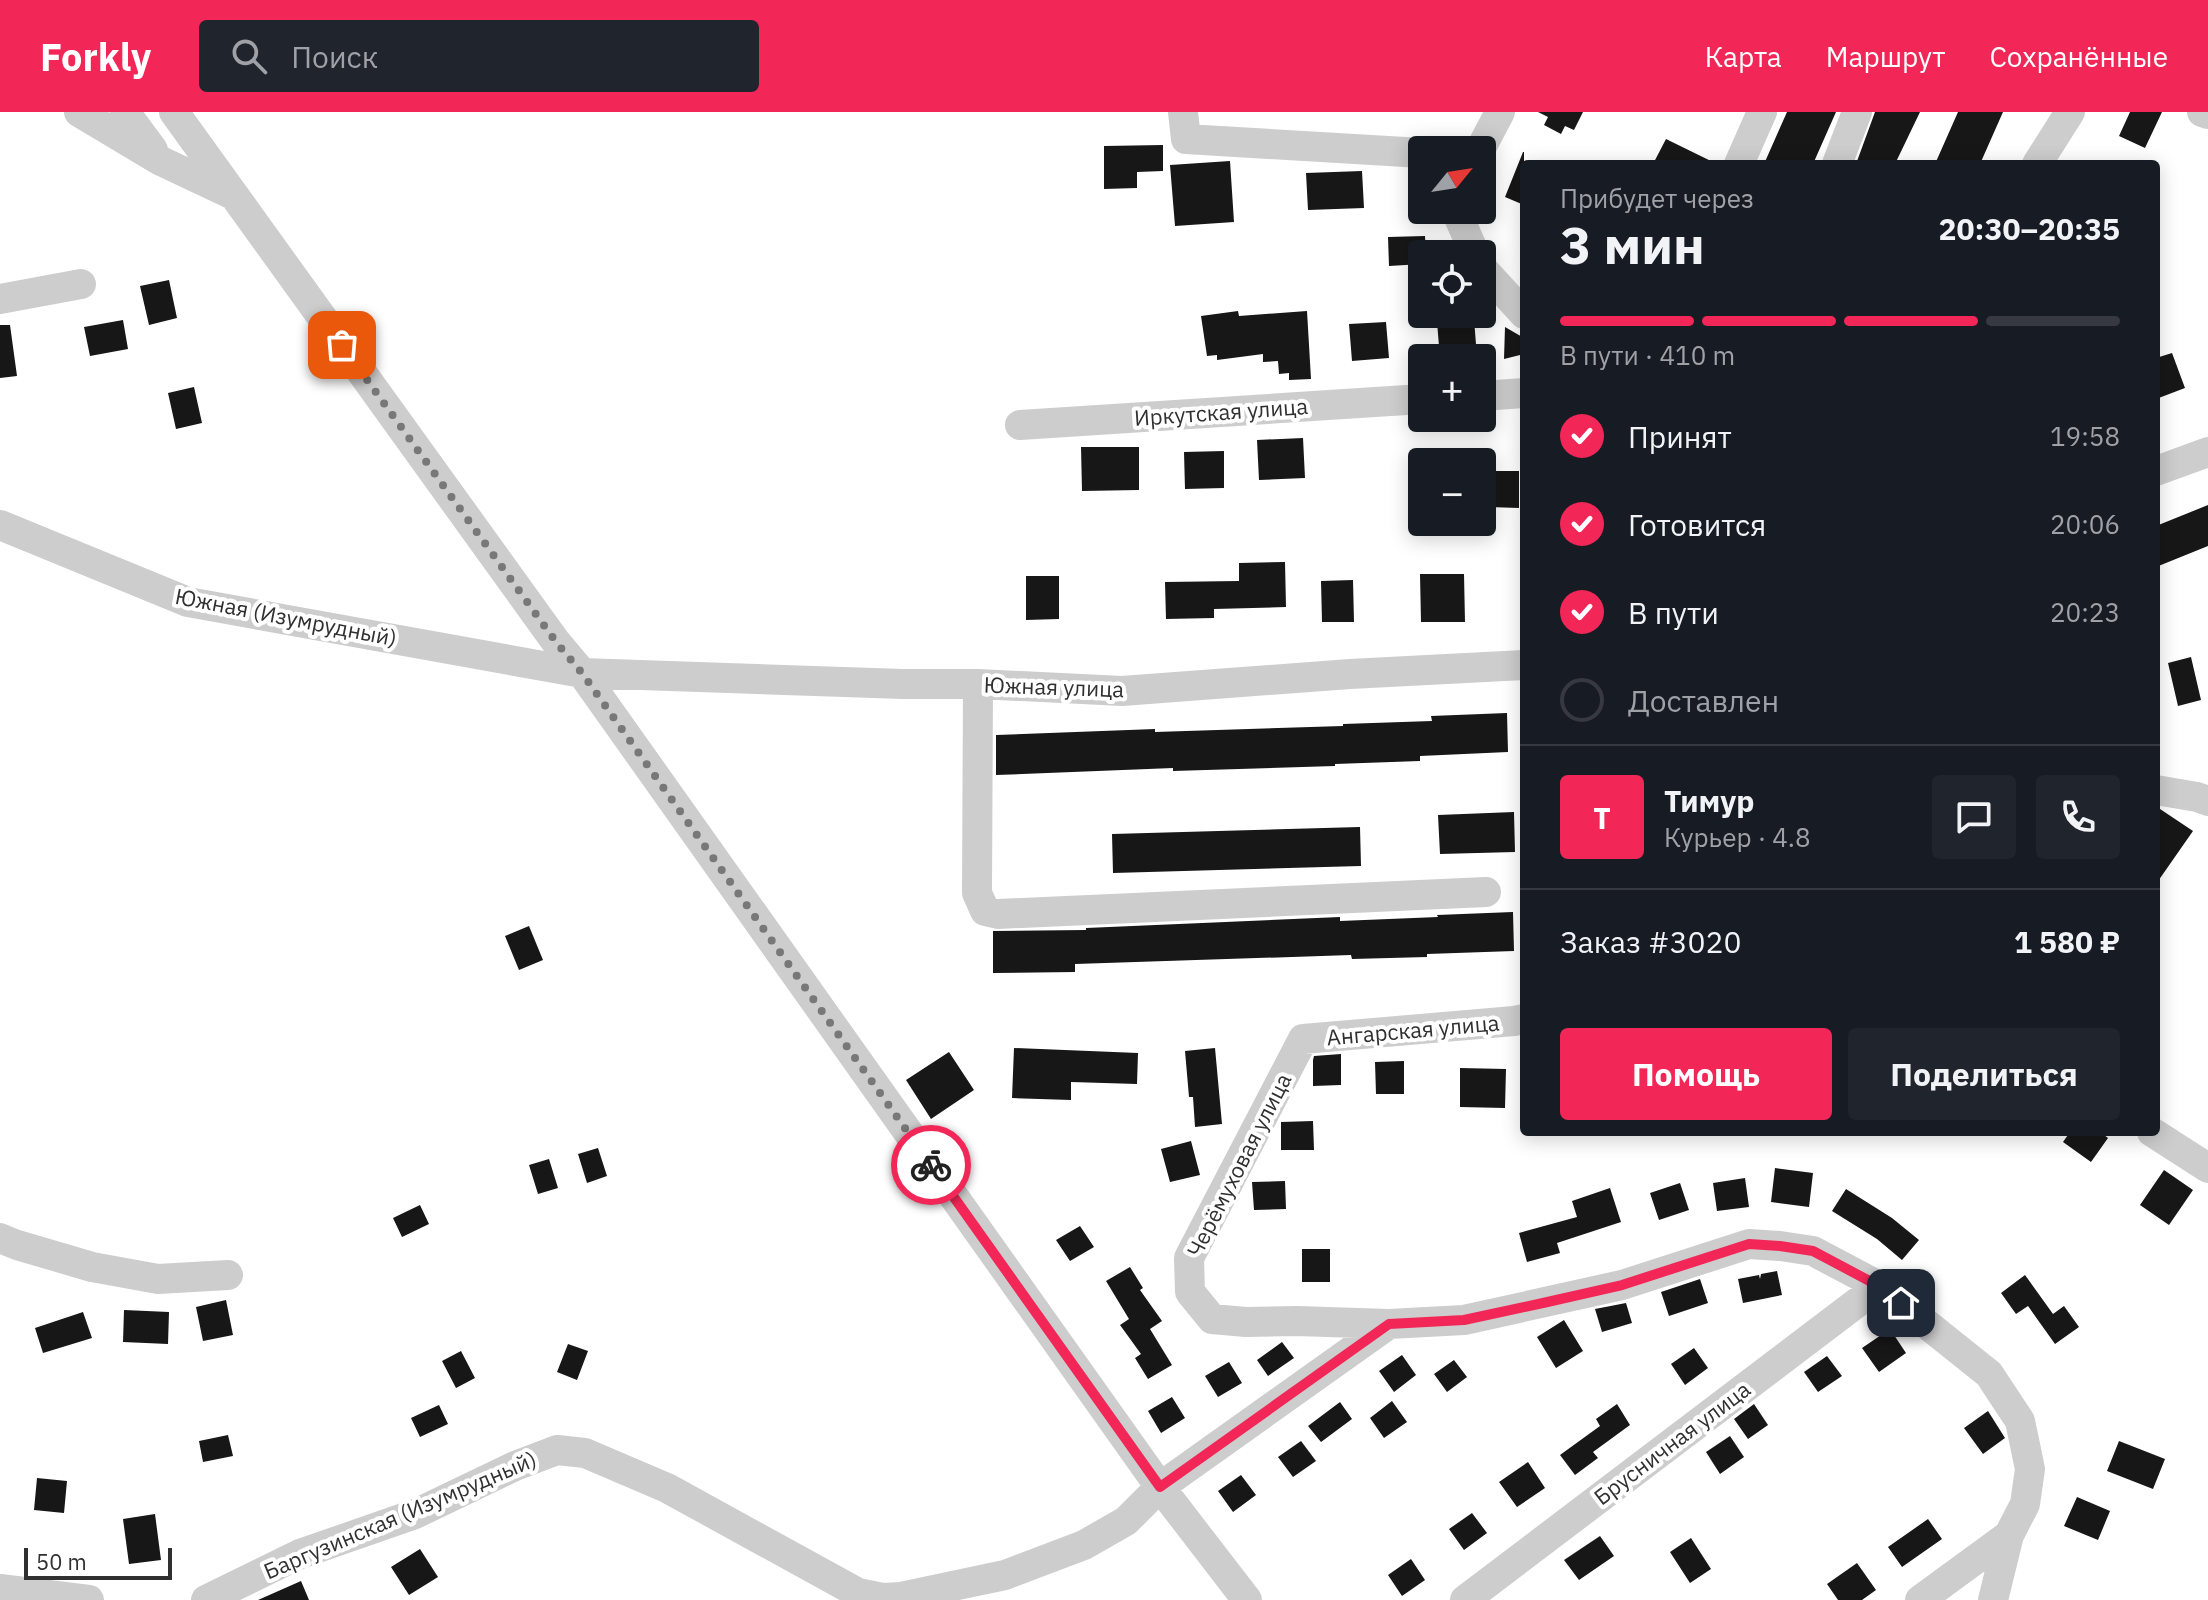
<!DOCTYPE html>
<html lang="ru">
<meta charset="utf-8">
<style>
body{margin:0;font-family:"IBM Plex Sans",sans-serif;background:#20242c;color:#f1f3f6;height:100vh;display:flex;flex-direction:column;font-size:30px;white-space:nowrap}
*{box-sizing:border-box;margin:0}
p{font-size:26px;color:#9ea1a6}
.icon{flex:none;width:44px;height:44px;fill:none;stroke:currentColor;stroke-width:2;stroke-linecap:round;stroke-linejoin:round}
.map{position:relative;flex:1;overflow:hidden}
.side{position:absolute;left:1520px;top:48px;width:640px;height:976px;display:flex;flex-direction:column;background:#171b24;border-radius:8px;box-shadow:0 4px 20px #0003}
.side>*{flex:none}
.needle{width:52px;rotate:60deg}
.fabs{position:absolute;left:1408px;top:24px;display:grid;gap:16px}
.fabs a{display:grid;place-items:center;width:88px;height:88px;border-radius:8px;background:#171b24;box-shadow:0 4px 20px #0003;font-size:40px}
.scale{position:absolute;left:24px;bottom:20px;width:148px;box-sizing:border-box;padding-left:8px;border:4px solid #303030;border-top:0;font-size:22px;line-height:28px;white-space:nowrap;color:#303030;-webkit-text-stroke:6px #fff;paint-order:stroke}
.pin{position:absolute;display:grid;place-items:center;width:68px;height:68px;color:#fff;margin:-34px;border-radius:16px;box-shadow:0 4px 12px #0006}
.courier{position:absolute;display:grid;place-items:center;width:80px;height:80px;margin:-40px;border:6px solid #f22758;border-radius:50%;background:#fff;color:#222;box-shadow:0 2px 10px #0007}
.overview em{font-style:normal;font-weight:700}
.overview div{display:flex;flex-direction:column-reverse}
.overview{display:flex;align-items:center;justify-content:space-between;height:136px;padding:0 40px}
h1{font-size:52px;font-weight:700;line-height:60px}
.bar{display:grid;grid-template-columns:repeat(4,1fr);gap:12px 8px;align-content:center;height:96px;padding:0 40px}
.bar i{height:10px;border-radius:6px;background:#363941}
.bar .current{background:#f22758}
.bar p{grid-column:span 4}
.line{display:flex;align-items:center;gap:20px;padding:0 40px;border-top:2px solid #363941}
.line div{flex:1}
.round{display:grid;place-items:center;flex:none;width:84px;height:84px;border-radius:8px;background:#20242c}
ol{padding:0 40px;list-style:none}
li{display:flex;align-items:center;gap:24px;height:88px}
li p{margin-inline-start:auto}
li .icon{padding:8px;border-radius:50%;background:#f22758;color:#fff;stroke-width:4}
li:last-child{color:#9ea1a6}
li i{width:44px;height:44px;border:4px solid #363941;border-radius:50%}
.cta{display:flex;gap:16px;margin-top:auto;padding:16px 40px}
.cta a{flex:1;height:92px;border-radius:8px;background:#f22758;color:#fff;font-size:32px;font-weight:700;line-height:92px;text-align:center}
.cta a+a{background:#20242c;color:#f1f3f6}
header{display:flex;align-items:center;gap:48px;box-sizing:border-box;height:112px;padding:0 40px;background:#f22758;color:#fff}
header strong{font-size:38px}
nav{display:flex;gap:44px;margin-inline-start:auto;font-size:28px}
.search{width:560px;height:72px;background:#20242c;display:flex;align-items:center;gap:20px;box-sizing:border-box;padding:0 28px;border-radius:8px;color:#9ea1a6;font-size:30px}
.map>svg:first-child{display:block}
</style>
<header>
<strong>Forkly</strong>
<div class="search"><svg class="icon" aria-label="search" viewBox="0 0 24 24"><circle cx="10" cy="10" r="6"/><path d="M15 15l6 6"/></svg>Поиск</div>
<nav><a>Карта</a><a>Маршрут</a><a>Сохранённые</a></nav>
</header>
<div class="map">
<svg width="2208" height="1488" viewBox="0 0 2208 1488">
<rect width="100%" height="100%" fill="#fff"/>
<path fill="#171717" d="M 1538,0 L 1583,0 L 1574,18 L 1565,14 L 1561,22 L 1544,13 L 1548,5 Z
M 1787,0 L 1836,0 L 1813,52 L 1764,52 Z
M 1875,0 L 1920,0 L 1895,52 L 1856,52 Z
M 1958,0 L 2003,0 L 1980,52 L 1935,52 Z
M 2130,0 L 2162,0 L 2145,36 L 2119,24 Z
M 1666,27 L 1717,52 L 1653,52 Z
M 1163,33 L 1163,59 L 1137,60 L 1137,76 L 1104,77 L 1104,34 Z
M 1523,40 L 1524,40 L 1524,93 L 1505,85 Z
M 1230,49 L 1234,110 L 1175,114 L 1170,53 Z
M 1362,59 L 1364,96 L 1308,98 L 1306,61 Z
M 1425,124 L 1426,142 L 1422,142 L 1422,152 L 1389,154 L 1388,125 Z
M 169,168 L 177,206 L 149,213 L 140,174 Z
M 1238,199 L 1239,204 L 1307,199 L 1311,267 L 1289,268 L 1289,261 L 1279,262 L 1278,249 L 1263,250 L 1263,242 L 1217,248 L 1217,243 L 1207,244 L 1201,204 Z
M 1474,207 L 1477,245 L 1440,246 L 1437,210 Z
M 123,208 L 128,237 L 90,244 L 84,215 Z
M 1386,210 L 1389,246 L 1352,249 L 1349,212 Z
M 0,213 L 10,213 L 17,264 L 0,266 Z
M 1505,215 L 1524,226 L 1524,242 L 1504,247 Z
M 2172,241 L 2185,276 L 2156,287 L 2156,246 Z
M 194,275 L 202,311 L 176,317 L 168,281 Z
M 1303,326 L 1305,366 L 1259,368 L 1257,328 Z
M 1081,335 L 1139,335 L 1139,378 L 1082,379 Z
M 1224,339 L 1224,376 L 1185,377 L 1184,340 Z
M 1489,359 L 1519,359 L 1519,396 L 1489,395 Z
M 2208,393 L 2208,434 L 2156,455 L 2156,414 Z
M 1285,450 L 1286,495 L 1214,497 L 1214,506 L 1166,507 L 1165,470 L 1239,469 L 1239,451 Z
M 1420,462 L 1464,462 L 1465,510 L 1421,510 Z
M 1026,464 L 1059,464 L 1059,507 L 1026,508 Z
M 1353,468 L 1354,510 L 1322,510 L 1321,469 Z
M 2191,545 L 2201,588 L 2178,594 L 2168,551 Z
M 1507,601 L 1508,640 L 1420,644 L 1420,649 L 1335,652 L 1335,654 L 1173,659 L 1173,656 L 996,663 L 996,623 L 1155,617 L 1155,620 L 1343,614 L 1343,612 L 1432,609 L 1431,604 Z
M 2156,696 L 2160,697 L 2193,719 L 2156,772 Z
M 1514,700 L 1515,740 L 1440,742 L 1438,703 Z
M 1360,715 L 1361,754 L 1113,761 L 1112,722 Z
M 1513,800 L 1514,839 L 1427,842 L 1427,845 L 1352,847 L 1351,843 L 1075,852 L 1075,860 L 993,861 L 993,819 L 1086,818 L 1086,816 L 1340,805 L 1340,809 L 1438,805 L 1437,803 Z
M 529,814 L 543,848 L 519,858 L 505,824 Z
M 1014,936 L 1138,941 L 1137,972 L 1071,970 L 1071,988 L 1012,986 Z
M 1215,936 L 1222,1012 L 1195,1015 L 1193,985 L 1189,985 L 1185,939 Z
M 949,940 L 974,978 L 931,1007 L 906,968 Z
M 1341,942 L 1341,973 L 1313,974 L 1313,948 L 1314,944 Z
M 1404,949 L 1404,982 L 1376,982 L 1375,950 Z
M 1460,956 L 1506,957 L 1505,996 L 1460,995 Z
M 1313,1009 L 1314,1038 L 1281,1038 L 1281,1010 Z
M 2070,1020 L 2100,1020 L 2108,1026 L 2091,1050 L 2063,1030 Z
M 1191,1029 L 1200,1063 L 1170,1070 L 1161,1037 Z
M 598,1036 L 607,1064 L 587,1071 L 578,1042 Z
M 549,1047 L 558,1076 L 538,1082 L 529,1053 Z
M 1775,1056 L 1813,1061 L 1809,1095 L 1771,1090 Z
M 2164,1058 L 2193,1078 L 2169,1113 L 2140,1093 Z
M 1745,1066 L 1749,1095 L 1717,1099 L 1713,1071 Z
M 1285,1069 L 1286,1097 L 1254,1098 L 1252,1070 Z
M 1680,1071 L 1689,1098 L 1659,1108 L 1650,1081 Z
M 1610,1076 L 1621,1110 L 1557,1131 L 1560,1141 L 1527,1150 L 1519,1121 L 1577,1105 L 1572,1089 Z
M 1846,1077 L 1892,1106 L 1919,1128 L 1902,1148 L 1877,1127 L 1832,1099 Z
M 420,1093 L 429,1112 L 402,1125 L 393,1106 Z
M 1080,1114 L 1094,1135 L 1070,1149 L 1056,1128 Z
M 1302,1137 L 1330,1137 L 1330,1170 L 1302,1170 Z
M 1130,1155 L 1143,1176 L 1140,1178 L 1162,1209 L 1150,1217 L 1172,1253 L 1148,1267 L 1135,1246 L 1141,1242 L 1120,1213 L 1129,1207 L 1106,1169 Z
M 1777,1159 L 1782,1183 L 1743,1191 L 1738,1167 L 1759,1163 L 1760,1167 L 1761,1162 Z
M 2025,1163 L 2053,1202 L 2064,1194 L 2079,1215 L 2055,1232 L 2028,1194 L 2016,1202 L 2001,1181 Z
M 1700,1167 L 1708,1191 L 1669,1204 L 1661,1180 Z
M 226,1188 L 233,1223 L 203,1229 L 196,1195 Z
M 1626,1191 L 1632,1211 L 1602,1220 L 1595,1197 Z
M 124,1198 L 169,1200 L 168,1232 L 123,1230 Z
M 83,1200 L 92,1226 L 43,1241 L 35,1216 Z
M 1564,1208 L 1583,1239 L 1556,1256 L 1537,1225 Z
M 1890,1217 L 1906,1241 L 1879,1260 L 1862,1236 Z
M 1282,1230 L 1294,1246 L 1268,1264 L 1257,1248 Z
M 568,1232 L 588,1239 L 577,1268 L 557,1260 Z
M 1694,1236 L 1708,1256 L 1685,1273 L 1671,1252 Z
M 461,1239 L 475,1266 L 456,1276 L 442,1249 Z
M 1402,1243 L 1416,1263 L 1394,1280 L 1379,1259 Z
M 1827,1244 L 1842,1264 L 1818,1280 L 1804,1260 Z
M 1454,1248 L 1467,1265 L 1447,1280 L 1434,1262 Z
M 1229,1250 L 1242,1271 L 1218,1285 L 1205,1264 Z
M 1172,1285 L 1185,1306 L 1161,1321 L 1148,1299 Z
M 1392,1289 L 1407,1310 L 1384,1326 L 1370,1306 Z
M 1340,1290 L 1352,1307 L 1321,1330 L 1308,1314 Z
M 1617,1292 L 1630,1313 L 1593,1340 L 1598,1346 L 1575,1363 L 1560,1343 L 1600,1314 L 1596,1307 Z
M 1754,1292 L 1768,1313 L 1748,1327 L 1734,1307 Z
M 439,1293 L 448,1312 L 420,1325 L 411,1306 Z
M 1988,1299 L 2005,1326 L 1983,1342 L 1964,1316 Z
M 228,1323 L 233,1344 L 203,1350 L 199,1329 Z
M 1730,1324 L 1744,1345 L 1720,1362 L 1706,1340 Z
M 1301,1329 L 1316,1349 L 1293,1365 L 1278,1345 Z
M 2119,1329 L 2165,1347 L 2153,1377 L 2107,1359 Z
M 1528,1350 L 1545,1376 L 1517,1395 L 1499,1370 Z
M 1241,1363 L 1256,1383 L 1233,1400 L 1218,1379 Z
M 37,1366 L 67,1369 L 64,1401 L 34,1398 Z
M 2077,1385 L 2110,1399 L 2098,1428 L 2064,1414 Z
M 1472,1401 L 1487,1421 L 1464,1438 L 1449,1417 Z
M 155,1402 L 161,1448 L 129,1452 L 123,1407 Z
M 1928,1407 L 1942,1427 L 1902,1455 L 1888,1435 Z
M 1600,1424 L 1614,1444 L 1579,1468 L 1564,1448 Z
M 1691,1426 L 1711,1457 L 1690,1471 L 1670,1440 Z
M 420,1437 L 438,1465 L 409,1483 L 391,1455 Z
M 1411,1447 L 1425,1468 L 1402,1484 L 1388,1463 Z
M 1857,1451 L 1876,1478 L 1862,1488 L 1838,1488 L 1827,1472 Z
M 301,1469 L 309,1488 L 258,1488 Z"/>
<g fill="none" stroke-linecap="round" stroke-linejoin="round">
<path stroke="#cdcdcd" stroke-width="30" d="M 79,0 L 161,49 L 233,83
M 125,0 L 153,38
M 174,0 L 556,530 L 582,561 L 1160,1375 L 1247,1488
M 1183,0 L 1186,27 L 1422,41
M 2202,0 L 2208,2
M 1480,38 L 1500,0
M 1739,52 L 1762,0
M 1837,52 L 1857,0
M 2037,52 L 2070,0
M 1462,98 L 1460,108 L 1475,142
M 1482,156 L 1524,202
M 0,187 L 81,172
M 1482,284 L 1524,281
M 1020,313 L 1422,287
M 2156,359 L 2208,340
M 0,413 L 188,490 L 582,561 L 903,572 L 978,572 L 1122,579 L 1350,562 L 1524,553
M 978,572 L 977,781 L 985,799 L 998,802 L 1486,780
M 2156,678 L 2197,685 L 2208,689
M 1524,907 L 1514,909 L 1303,927 L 1189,1146 L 1190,1180 L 1212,1207 L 1246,1210 L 1297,1209 L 1389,1212 L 1464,1208 L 1622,1173 L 1749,1132 L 1780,1134 L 1813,1139 L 1879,1174 L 1989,1262 L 2020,1309 L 2030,1357 L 2025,1392 L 2009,1423 L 1993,1488
M 2152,1020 L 2208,1056
M 0,1126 L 17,1133 L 92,1155 L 158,1167 L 228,1163
M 0,1477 L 89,1488
M 206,1488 L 300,1442 L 415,1402 L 515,1354 L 557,1338 L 585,1341 L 667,1376 L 858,1481 L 883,1486 L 901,1485 L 1005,1463 L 1084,1433 L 1126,1409 L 1160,1375 L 1389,1212
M 1465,1488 L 1879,1174
M 1920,1488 L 2009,1423"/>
</g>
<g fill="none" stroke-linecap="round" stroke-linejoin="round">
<path stroke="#787878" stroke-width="8" stroke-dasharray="0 14.4" d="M 342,233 L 556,530 L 582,561 L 931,1053"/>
<path stroke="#f22758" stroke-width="10" d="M 931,1053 L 1160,1375 L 1389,1212 L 1464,1208 L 1543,1191 L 1622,1173 L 1749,1132 L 1780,1134 L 1813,1139 L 1879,1174 L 1901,1191"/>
</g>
<g text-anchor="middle" stroke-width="8" stroke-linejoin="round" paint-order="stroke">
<g font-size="22" fill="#303030" stroke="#fff">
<text transform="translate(1221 300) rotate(-4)" y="8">Иркутская улица</text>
<text transform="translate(286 505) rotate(11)" y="8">Южная (Изумрудный)</text>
<text transform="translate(1054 575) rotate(2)" y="8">Южная улица</text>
<text transform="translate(1413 918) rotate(-5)" y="8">Ангарская улица</text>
<text transform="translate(1239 1053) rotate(-63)" y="8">Черёмуховая улица</text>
<text transform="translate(1672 1331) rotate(-37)" y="8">Брусничная улица</text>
<text transform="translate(400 1403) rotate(-23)" y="8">Баргузинская (Изумрудный)</text>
</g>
</g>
</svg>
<div class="fabs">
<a><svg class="needle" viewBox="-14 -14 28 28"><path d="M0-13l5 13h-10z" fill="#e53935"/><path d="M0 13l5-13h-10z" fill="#9ea1a6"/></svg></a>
<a><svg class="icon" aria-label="locate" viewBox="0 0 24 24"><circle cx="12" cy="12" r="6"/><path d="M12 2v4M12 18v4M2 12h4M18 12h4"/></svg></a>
<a>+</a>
<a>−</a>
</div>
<div class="scale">50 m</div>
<div class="pin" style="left:342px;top:233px;background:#ea580c"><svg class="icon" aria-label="bag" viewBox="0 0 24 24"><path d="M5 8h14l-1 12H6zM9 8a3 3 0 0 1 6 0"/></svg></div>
<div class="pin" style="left:1901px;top:1191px;background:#1f2937"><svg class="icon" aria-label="home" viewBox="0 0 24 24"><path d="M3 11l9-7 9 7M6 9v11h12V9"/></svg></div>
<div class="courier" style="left:931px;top:1053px"><svg class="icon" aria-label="bike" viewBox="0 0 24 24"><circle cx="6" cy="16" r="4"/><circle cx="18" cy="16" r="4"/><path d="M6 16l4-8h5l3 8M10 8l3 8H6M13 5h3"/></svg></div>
<section class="side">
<div class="overview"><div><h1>3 мин</h1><p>Прибудет через</p></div><em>20:30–20:35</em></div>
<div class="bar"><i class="current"></i><i class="current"></i><i class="current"></i><i></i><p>В пути · 410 m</p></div>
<ol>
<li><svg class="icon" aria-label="check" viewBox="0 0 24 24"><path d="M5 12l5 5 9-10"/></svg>Принят<p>19:58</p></li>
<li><svg class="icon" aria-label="check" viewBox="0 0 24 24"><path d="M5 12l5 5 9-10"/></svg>Готовится<p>20:06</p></li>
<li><svg class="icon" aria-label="check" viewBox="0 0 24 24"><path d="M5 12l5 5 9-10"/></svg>В пути<p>20:23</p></li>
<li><i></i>Доставлен</li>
</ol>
<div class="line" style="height:144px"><b class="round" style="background:#f22758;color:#fff">Т</b><div><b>Тимур</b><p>Курьер · 4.8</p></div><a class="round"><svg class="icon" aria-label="chat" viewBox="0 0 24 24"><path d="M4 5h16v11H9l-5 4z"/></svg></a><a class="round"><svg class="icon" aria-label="phone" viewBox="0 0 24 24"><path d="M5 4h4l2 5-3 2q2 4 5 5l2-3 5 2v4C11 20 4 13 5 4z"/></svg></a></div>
<div class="line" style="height:104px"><div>Заказ #3020</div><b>1 580 ₽</b></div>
<div class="cta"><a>Помощь</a><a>Поделиться</a></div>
</section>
</div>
